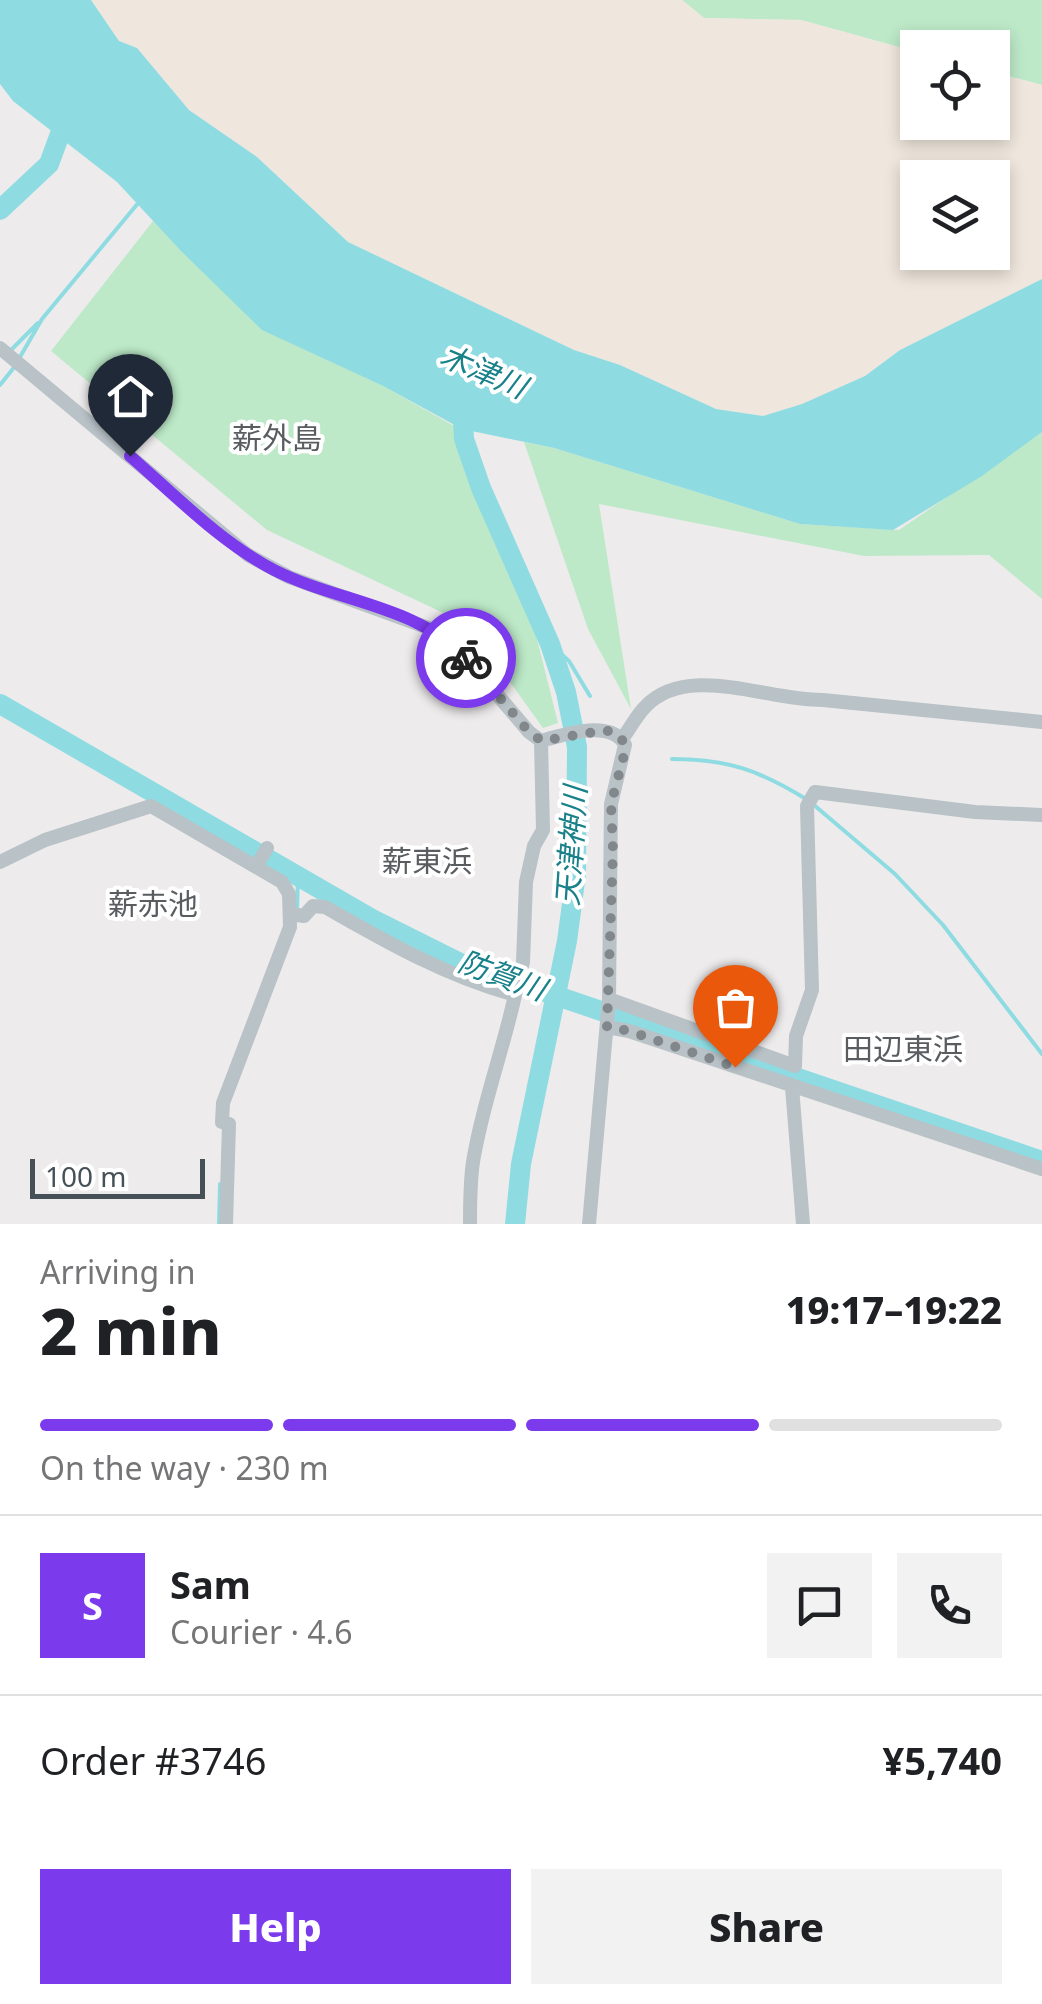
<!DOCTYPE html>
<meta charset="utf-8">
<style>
body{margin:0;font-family:"Noto Sans","Noto Sans JP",sans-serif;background:#f2f2f2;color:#202124;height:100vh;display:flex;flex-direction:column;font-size:38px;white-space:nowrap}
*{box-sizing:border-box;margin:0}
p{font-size:32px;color:#757577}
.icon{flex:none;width:55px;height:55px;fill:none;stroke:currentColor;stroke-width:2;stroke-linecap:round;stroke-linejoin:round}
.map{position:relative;height:1224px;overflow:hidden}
.panel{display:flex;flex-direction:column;background:#fff;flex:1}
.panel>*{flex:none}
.fabs{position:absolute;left:900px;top:30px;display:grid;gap:20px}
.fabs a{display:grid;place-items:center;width:110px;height:110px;border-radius:0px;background:#fff;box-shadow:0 5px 15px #0003;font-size:50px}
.scale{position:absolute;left:30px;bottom:25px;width:175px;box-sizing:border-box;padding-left:10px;border:5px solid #465157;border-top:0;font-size:28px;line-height:35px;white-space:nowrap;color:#465157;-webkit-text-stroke:8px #fff;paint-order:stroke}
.pin{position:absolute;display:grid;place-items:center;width:85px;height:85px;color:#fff;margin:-102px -42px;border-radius:50% 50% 50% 0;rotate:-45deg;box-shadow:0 0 10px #0007}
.pin .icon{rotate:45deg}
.courier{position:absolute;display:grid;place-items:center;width:100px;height:100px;margin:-50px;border:8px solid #7c3aed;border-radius:50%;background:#fff;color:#222;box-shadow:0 2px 12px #0007}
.overview em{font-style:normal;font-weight:800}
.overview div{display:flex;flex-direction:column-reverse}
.overview{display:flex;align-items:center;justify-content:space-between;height:170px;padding:0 40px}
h1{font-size:65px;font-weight:800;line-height:75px}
.bar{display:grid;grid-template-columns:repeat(4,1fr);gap:15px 10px;align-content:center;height:120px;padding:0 40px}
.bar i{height:12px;border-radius:8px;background:#e0e0e0}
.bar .current{background:#7c3aed}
.bar p{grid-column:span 4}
.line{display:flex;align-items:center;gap:25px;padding:0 40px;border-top:2px solid #e0e0e0}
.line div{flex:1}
.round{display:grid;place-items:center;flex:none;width:105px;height:105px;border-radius:0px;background:#f2f2f2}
.button{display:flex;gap:20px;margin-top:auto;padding:20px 40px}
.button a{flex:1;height:115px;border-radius:0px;background:#7c3aed;color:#fff;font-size:40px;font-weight:800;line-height:115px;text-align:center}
.button a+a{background:#f2f2f2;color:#202124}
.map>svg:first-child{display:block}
</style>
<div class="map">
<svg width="1042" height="1224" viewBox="0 0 1042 1224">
<rect width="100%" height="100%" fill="#eeebec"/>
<path fill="#bde9c8" d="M 682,0 L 1042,0 L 1042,85 L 993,72 L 992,48 L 918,48 L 917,52 L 801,20 L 704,18 Z
M 153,221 L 264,330 L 383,386 L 463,431 L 481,488 L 536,635 L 558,723 L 543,728 L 469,625 L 267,530 L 51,351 Z
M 1042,432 L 1042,599 L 989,555 L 864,556 L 599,504 L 631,709 L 588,629 L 524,442 L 554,448 L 800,524 L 899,530 Z"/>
<path fill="#efe7dd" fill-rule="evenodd" d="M 91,0 L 682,0 L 704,18 L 801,20 L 917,52 L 918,122 L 992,122 L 993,72 L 1042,85 L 1042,279 L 900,350 L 865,376 L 802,404 L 763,416 L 716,409 L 620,365 L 574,350 L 348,242 L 257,157 L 189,110 L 137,48 L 119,41 ZM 918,178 L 992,178 L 992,252 L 918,252 Z"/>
<path fill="#8edce2" d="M 0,0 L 91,0 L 119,41 L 137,48 L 189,110 L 257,157 L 348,242 L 574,350 L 620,365 L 716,409 L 763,416 L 802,404 L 865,376 L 900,350 L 1042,279 L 1042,432 L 982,476 L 893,530 L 800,524 L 554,448 L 462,429 L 383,386 L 262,330 L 181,251 L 117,182 L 13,101 L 0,84 Z"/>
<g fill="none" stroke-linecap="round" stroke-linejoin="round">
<path stroke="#8edce2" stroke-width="4" d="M 9,352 L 38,323
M 20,357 L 42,319 L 139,202
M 0,385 L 16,365
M 550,644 L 569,661 L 590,696
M 672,759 C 727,759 759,770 806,799
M 814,805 L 895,874 L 943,925 L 1042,1054
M 297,912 L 298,875
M 219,1224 L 220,1184"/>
<path stroke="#8edce2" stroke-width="20" d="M 0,210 L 49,164 L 68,112
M 462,403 L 464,439 L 481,488 L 550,644 L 566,692 L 577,747 L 576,874 L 567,941 L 521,1164 L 515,1224
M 0,704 L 372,919 L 460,963 L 1042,1161"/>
<path stroke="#b8c2c7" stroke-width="14" d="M 0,348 L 248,555 L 289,577 L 434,630 L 467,659 L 529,732 L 541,741 L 543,830 L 534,846 L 526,882 L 523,962 L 515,995
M 622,739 C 630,729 636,716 645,707 C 687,662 768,701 823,700 L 1042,722
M 541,741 C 565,734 612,719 625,745 L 611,804 L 609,999 L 589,1224
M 0,862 L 45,840 L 151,806 L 282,882 L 289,894 L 290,927 L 223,1103 L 222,1122 L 229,1124 L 226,1224
M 256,867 L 267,848
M 291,914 L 304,916 L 313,906 L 325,907 C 386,942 446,976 515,995 C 503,1051 482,1105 473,1162 C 470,1182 470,1203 470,1224
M 609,999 L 795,1066 L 796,1036 L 812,990 L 807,806 L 815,792 L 975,812 L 1042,815
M 607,1027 L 629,1031 L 1042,1169
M 792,1087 L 803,1224"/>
</g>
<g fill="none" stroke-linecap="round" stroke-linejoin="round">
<path stroke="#81878b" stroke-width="10" stroke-dasharray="0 18" d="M 466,658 L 529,732 L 542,741 L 606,730 L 622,738 L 624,755 L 611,804 L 613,850 L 607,1027 L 629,1031 L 735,1067"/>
<path stroke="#7c3aed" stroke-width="12" d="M 130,456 C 175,495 220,542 274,570 C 337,602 416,605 466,658"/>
</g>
<g text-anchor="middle" stroke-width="8" stroke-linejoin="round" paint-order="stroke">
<g font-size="30" font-style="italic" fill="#198189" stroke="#fff">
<text transform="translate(483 372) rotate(23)" y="10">木津川</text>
<text transform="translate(572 846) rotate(-86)" y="10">天津神川</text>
<text transform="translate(502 976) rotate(20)" y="10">防賀川</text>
</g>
<g font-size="30" fill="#595d60" stroke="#fff">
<text x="277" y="449">薪外島</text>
<text x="427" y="872">薪東浜</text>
<text x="153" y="915">薪赤池</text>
<text x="903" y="1060">田辺東浜</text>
</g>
</g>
</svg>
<div class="fabs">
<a><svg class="icon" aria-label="locate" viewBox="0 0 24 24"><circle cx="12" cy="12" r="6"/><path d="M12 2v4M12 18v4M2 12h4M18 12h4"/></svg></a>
<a><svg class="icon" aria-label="layers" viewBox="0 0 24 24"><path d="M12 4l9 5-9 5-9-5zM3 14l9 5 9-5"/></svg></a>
</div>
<div class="scale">100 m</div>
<div class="pin" style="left:735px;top:1067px;background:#ea580c"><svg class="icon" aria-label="bag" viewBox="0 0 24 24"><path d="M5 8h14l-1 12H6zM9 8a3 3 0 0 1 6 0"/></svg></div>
<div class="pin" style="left:130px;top:456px;background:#1f2937"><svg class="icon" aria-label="home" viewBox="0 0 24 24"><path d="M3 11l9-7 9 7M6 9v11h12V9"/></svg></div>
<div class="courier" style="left:466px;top:658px"><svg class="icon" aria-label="bike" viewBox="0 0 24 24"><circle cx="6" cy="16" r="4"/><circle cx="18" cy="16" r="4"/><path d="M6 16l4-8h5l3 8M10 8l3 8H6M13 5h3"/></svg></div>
</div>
<section class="panel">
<div class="overview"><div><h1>2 min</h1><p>Arriving in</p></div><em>19:17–19:22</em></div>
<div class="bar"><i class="current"></i><i class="current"></i><i class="current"></i><i></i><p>On the way · 230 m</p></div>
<div class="line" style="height:180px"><b class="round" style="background:#7c3aed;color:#fff">S</b><div><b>Sam</b><p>Courier · 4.6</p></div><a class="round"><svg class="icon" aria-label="chat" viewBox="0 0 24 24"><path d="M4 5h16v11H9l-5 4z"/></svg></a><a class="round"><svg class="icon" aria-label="phone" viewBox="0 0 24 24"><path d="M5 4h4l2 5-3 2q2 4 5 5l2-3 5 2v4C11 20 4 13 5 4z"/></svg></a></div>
<div class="line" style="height:130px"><div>Order #3746</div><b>¥5,740</b></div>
<div class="button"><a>Help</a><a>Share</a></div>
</section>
